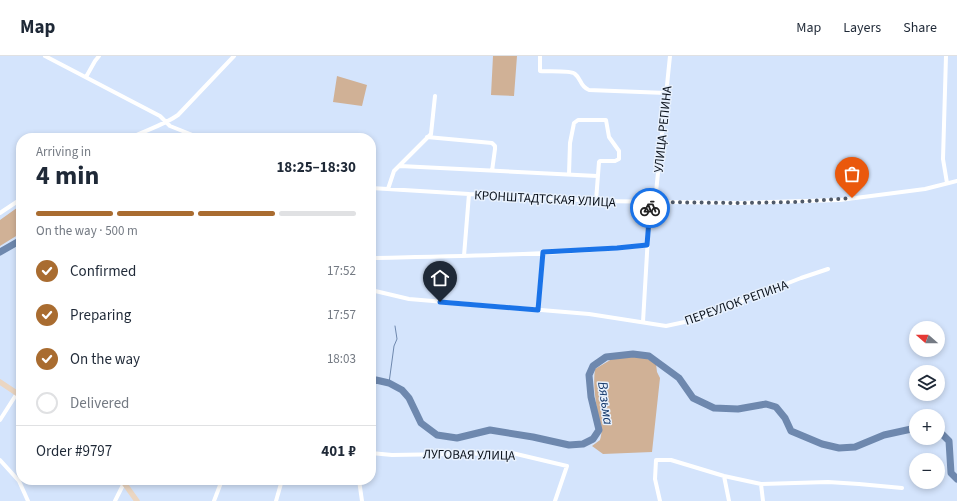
<!DOCTYPE html>
<meta charset="utf-8">
<style>
body{margin:0;font-family:"Source Sans 3",sans-serif;background:#f6f6f7;color:#1f2937;height:100vh;display:flex;flex-direction:column;font-size:15px;white-space:nowrap}
*{box-sizing:border-box;margin:0}
p{font-size:13px;color:#747a83}
.icon{flex:none;width:22px;height:22px;fill:none;stroke:currentColor;stroke-width:2;stroke-linecap:round;stroke-linejoin:round}
.map{position:relative;flex:1;overflow:hidden}
.drawer{position:absolute;left:16px;top:77px;width:360px;height:352px;display:flex;flex-direction:column;background:#fff;border-radius:16px;box-shadow:0 2px 6px #0003}
.drawer>*{flex:none}
.needle{width:26px;rotate:290deg}
.fabs{position:absolute;left:909px;top:265px;display:grid;gap:8px}
.fabs a{display:grid;place-items:center;width:36px;height:36px;border-radius:50%;background:#fff;box-shadow:0 2px 6px #0003;font-size:20px}
.pin{position:absolute;display:grid;place-items:center;width:34px;height:34px;color:#fff;margin:-41px -17px;border-radius:50% 50% 50% 0;rotate:-45deg;box-shadow:0 0 4px #0007}
.pin .icon{rotate:45deg}
.courier{position:absolute;display:grid;place-items:center;width:40px;height:40px;margin:-20px;border:3px solid #1a73e8;border-radius:50%;background:#fff;color:#222;box-shadow:0 1px 5px #0007}
.overview em{font-style:normal;font-weight:700}
.overview div{display:flex;flex-direction:column-reverse}
.overview{display:flex;align-items:center;justify-content:space-between;height:68px;padding:0 20px}
h1{font-size:26px;font-weight:700;line-height:30px}
.bar{display:grid;grid-template-columns:repeat(4,1fr);gap:6px 4px;align-content:center;height:48px;padding:0 20px}
.bar i{height:5px;border-radius:3px;background:#e0e1e3}
.bar .active{background:#a96c30}
.bar p{grid-column:span 4}
.line{display:flex;align-items:center;gap:10px;padding:0 20px;border-top:1px solid #e0e1e3}
.line div{flex:1}
ol{padding:0 20px;list-style:none}
li{display:flex;align-items:center;gap:12px;height:44px}
li p{margin-inline-start:auto}
li .icon{padding:4px;border-radius:50%;background:#a96c30;color:#fff;stroke-width:4}
li:last-child{color:#747a83}
li i{width:22px;height:22px;border:2px solid #e0e1e3;border-radius:50%}
header{display:flex;align-items:center;gap:24px;box-sizing:border-box;height:56px;padding:0 20px;background:#fff;border-bottom:1px solid #e0e1e3}
header strong{font-size:19px}
nav{display:flex;gap:22px;margin-inline-start:auto;font-size:14px}
.map>svg:first-child{display:block}
</style>
<header>
<strong>Map</strong>
<nav><a>Map</a><a>Layers</a><a>Share</a></nav>
</header>
<div class="map">
<svg width="957" height="445" viewBox="0 0 957 445">
<rect width="100%" height="100%" fill="#d4e4fc"/>
<path fill="#d0b196" d="M 493,0 L 517,0 L 514,40 L 491,39 Z
M 337,20 L 367,29 L 362,50 L 333,46 Z
M 21,149 L 21,177 L 0,190 L 0,164 Z
M 622,301 C 635,300 646,300 656,308 L 657,316 L 660,322 L 652,396 L 603,398 L 592,390 L 600,384 C 604,370 599,367 597,354 C 595,340 593,327 595,313 L 612,303 Z"/>
<g fill="none" stroke-linecap="round" stroke-linejoin="round">
<path stroke="#6e88ae" stroke-width="1" d="M 389,327 L 394,290 L 397,283 L 395,270"/>
<path stroke="#6e88ae" stroke-width="7" d="M 0,196 L 21,184
M 371,327 L 376,324 L 389,327 L 402,334 L 409,342 L 421,367 L 437,379 L 457,382 L 490,374 L 533,381 L 569,389 L 583,388 L 593,383 L 599,374 L 591,341 L 589,319 L 593,310 L 606,301 L 633,298 L 649,300 L 679,322 L 693,342 L 714,352 L 738,353 L 766,348 L 776,351 L 785,362 L 791,375 L 822,388 L 839,392 L 855,391 L 884,379 L 916,372
M 938,374 L 949,385 L 951,417 L 957,423"/>
<path stroke="#fff" stroke-width="4" d="M 45,0 L 160,60 L 170,70 L 200,82
M 540,0 L 540,15 C 547,16 571,14 575,18 C 582,23 579,30 589,34 L 666,37
M 946,0 L 943,103 L 947,127
M 86,21 L 95,5 L 99,0
M 427,81 L 492,87 L 495,90 L 495,93 L 492,115
M 130,82 C 146,74 164,69 178,59 L 234,0
M 400,110 L 597,120
M 569,118 L 570,87 L 574,67 L 578,64 L 606,64 L 609,81 L 619,95 L 619,103 L 615,105 L 600,105 L 599,106 L 596,145
M 371,132 L 469,138 L 599,145 L 741,147 L 840,144 L 925,133 L 957,125
M 388,133 L 394,115 L 431,78 L 435,40
M 655,146 L 670,0
M 0,157 L 21,143
M 464,200 L 469,138
M 371,202 C 463,200 556,199 647,189
M 371,234 L 409,243 L 589,258 L 666,270 L 694,264 L 801,222 L 828,213
M 538,254 L 543,196
M 643,266 L 650,146
M 0,364 L 21,331
M 371,397 L 392,399 L 512,397 L 567,410 L 555,445
M 0,404 L 19,425 L 28,445
M 724,420 L 729,445
M 359,424 L 362,445
M 761,428 L 763,445
M 115,445 L 124,427
M 214,445 L 222,424
M 276,445 L 282,424
M 660,445 L 655,423 L 656,404 L 671,404 L 724,420 L 761,428 L 828,426 L 859,428 L 902,432"/>
<path stroke="#ebd6c2" stroke-width="5.5" d="M 0,326 L 21,340
M 122,424 L 137,445"/>
</g>
<g fill="none" stroke-linecap="round" stroke-linejoin="round">
<path stroke="#505a69" stroke-width="4" stroke-dasharray="0 7.2" d="M 650,152 L 650,146 L 741,147 L 796,146 L 852,142"/>
<path stroke="#1a73e8" stroke-width="5" d="M 440,246 L 538,254 L 543,196 L 617,192 L 647,189 L 650,152"/>
</g>
<g text-anchor="middle" stroke-width="3" stroke-linejoin="round" paint-order="stroke">
<g font-size="13" fill="#09101a" stroke="#e8f1fd">
<text transform="translate(662 73) rotate(-84)" y="5">УЛИЦА РЕПИНА</text>
<text transform="translate(545 142) rotate(3)" y="5">КРОНШТАДТСКАЯ УЛИЦА</text>
<text transform="translate(736 246) rotate(-20)" y="5">ПЕРЕУЛОК РЕПИНА</text>
<text transform="translate(469 398) rotate(1)" y="5">ЛУГОВАЯ УЛИЦА</text>
</g>
<g font-size="14" font-style="italic" fill="#133769" stroke="#e8f1fd">
<text transform="translate(606 347) rotate(82)" y="5">Вязьма</text>
</g>
</g>
</svg>
<div class="fabs">
<a><svg class="needle" viewBox="-14 -14 28 28"><path d="M0-13l5 13h-10z" fill="#e53935"/><path d="M0 13l5-13h-10z" fill="#747a83"/></svg></a>
<a><svg class="icon" aria-label="layers" viewBox="0 0 24 24"><path d="M12 4l9 5-9 5-9-5zM3 14l9 5 9-5"/></svg></a>
<a>+</a>
<a>−</a>
</div>
<div class="pin" style="left:852px;top:142px;background:#ea580c"><svg class="icon" aria-label="bag" viewBox="0 0 24 24"><path d="M5 8h14l-1 12H6zM9 8a3 3 0 0 1 6 0"/></svg></div>
<div class="pin" style="left:440px;top:246px;background:#1f2937"><svg class="icon" aria-label="home" viewBox="0 0 24 24"><path d="M3 11l9-7 9 7M6 9v11h12V9"/></svg></div>
<div class="courier" style="left:650px;top:152px"><svg class="icon" aria-label="bike" viewBox="0 0 24 24"><circle cx="6" cy="16" r="4"/><circle cx="18" cy="16" r="4"/><path d="M6 16l4-8h5l3 8M10 8l3 8H6M13 5h3"/></svg></div>
<section class="drawer">
<div class="overview"><div><h1>4 min</h1><p>Arriving in</p></div><em>18:25–18:30</em></div>
<div class="bar"><i class="active"></i><i class="active"></i><i class="active"></i><i></i><p>On the way · 500 m</p></div>
<ol>
<li><svg class="icon" aria-label="check" viewBox="0 0 24 24"><path d="M5 12l5 5 9-10"/></svg>Confirmed<p>17:52</p></li>
<li><svg class="icon" aria-label="check" viewBox="0 0 24 24"><path d="M5 12l5 5 9-10"/></svg>Preparing<p>17:57</p></li>
<li><svg class="icon" aria-label="check" viewBox="0 0 24 24"><path d="M5 12l5 5 9-10"/></svg>On the way<p>18:03</p></li>
<li><i></i>Delivered</li>
</ol>
<div class="line" style="height:52px"><div>Order #9797</div><b>401 ₽</b></div>
</section>
</div>
